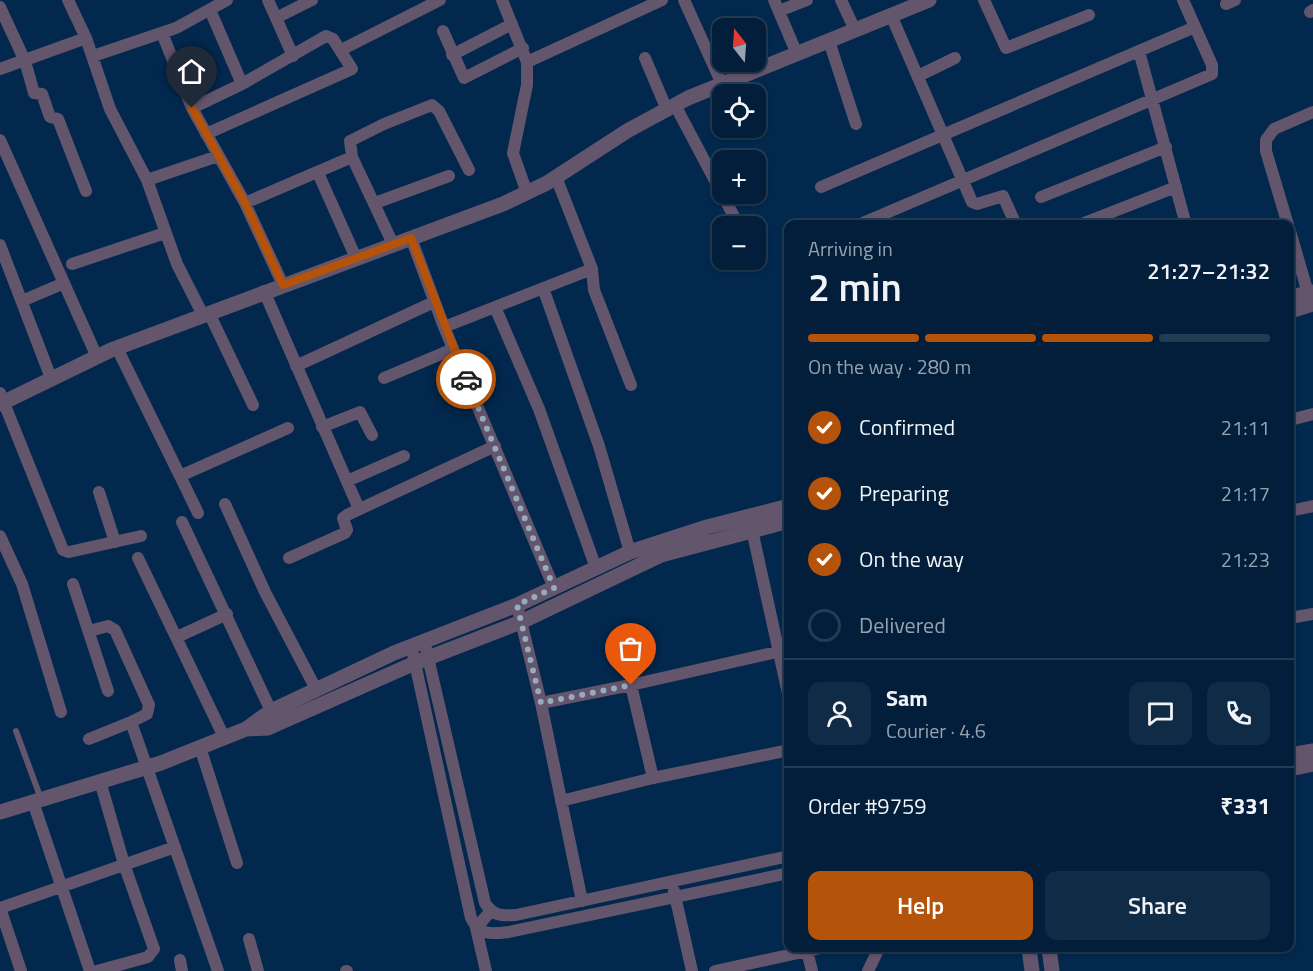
<!DOCTYPE html>
<meta charset="utf-8">
<style>
body{margin:0;font-family:"Titillium Web",sans-serif;background:#102b45;color:#f1f3f6;height:100vh;display:flex;flex-direction:column;font-size:22px;white-space:nowrap}
*{box-sizing:border-box;margin:0}
p{font-size:20px;color:#96a2af}
.icon{flex:none;width:33px;height:33px;fill:none;stroke:currentColor;stroke-width:2;stroke-linecap:round;stroke-linejoin:round}
.map{position:relative;flex:1;overflow:hidden}
.panel{position:absolute;left:784px;top:220px;width:510px;height:732px;display:flex;flex-direction:column;background:#021e3a;border-radius:12px;box-shadow:0 2px 4px #0004,0 0 0 2px #233c54}
.panel>*{flex:none}
.needle{width:39px;rotate:343deg}
.buttons{position:absolute;left:712px;top:18px;display:grid;gap:12px}
.buttons a{display:grid;place-items:center;width:54px;height:54px;border-radius:12px;background:#021e3a;box-shadow:0 2px 4px #0004,0 0 0 2px #233c54;font-size:30px}
.pin{position:absolute;display:grid;place-items:center;width:51px;height:51px;color:#fff;margin:-62px -26px;border-radius:50% 50% 50% 0;rotate:-45deg;box-shadow:0 0 6px #0007}
.pin .icon{rotate:45deg}
.courier{position:absolute;display:grid;place-items:center;width:60px;height:60px;margin:-30px;border:4px solid #b45309;border-radius:50%;background:#fff;color:#222;box-shadow:0 2px 8px #0007}
.head em{font-style:normal;font-weight:600}
.head div{display:flex;flex-direction:column-reverse}
.head{display:flex;align-items:center;justify-content:space-between;height:102px;padding:0 24px}
h1{font-size:39px;font-weight:600;line-height:45px}
.bar{display:grid;grid-template-columns:repeat(4,1fr);gap:9px 6px;align-content:center;height:72px;padding:0 24px}
.bar i{height:8px;border-radius:4px;background:#233c54}
.bar .current{background:#b45309}
.bar p{grid-column:span 4}
.line{display:flex;align-items:center;gap:15px;padding:0 24px;border-top:2px solid #233c54}
.line div{flex:1}
.round{display:grid;place-items:center;flex:none;width:63px;height:63px;border-radius:12px;background:#102b45}
ol{padding:0 24px;list-style:none}
li{display:flex;align-items:center;gap:18px;height:66px}
li p{margin-inline-start:auto}
li .icon{padding:6px;border-radius:50%;background:#b45309;color:#fff;stroke-width:4}
li:last-child{color:#96a2af}
li i{width:33px;height:33px;border:3px solid #233c54;border-radius:50%}
.cta{display:flex;gap:12px;margin-top:auto;padding:12px 24px}
.cta a{flex:1;height:69px;border-radius:12px;background:#b45309;color:#fff;font-size:24px;font-weight:600;line-height:69px;text-align:center}
.cta a+a{background:#102b45;color:#f1f3f6}
.map>svg:first-child{display:block}
</style>
<div class="map">
<svg width="1313" height="971" viewBox="0 0 1313 971">
<rect width="100%" height="100%" fill="#02284d"/>
<g fill="none" stroke-linecap="round" stroke-linejoin="round">
<path stroke="#63556c" stroke-width="6" d="M 16,731 L 41,799"/>
<path stroke="#63556c" stroke-width="12" d="M 68,0 L 86,38 L 110,109 L 147,180 L 177,264 L 203,315
M 268,0 L 293,56
M 502,0 L 527,62 L 527,85 L 513,153 L 527,193
M 684,0 L 722,84
M 774,0 L 797,54
M 841,0 L 855,30
M 984,0 L 1006,48 L 1089,15
M 1226,4 L 1235,0
M 0,7 L 25,61 L 34,93 L 42,94 L 50,117 L 58,119 L 86,191
M 210,10 L 242,84
M 779,11 L 807,0
M 1310,12 L 1313,10
M 891,15 L 972,202 L 977,204 L 1003,196 L 1016,225
M 276,18 L 312,0
M 443,31 L 464,78 L 523,48
M 162,33 L 192,108 L 245,203 L 283,285
M 829,41 L 856,124
M 341,50 L 440,0
M 1139,51 L 1186,225
M 452,55 L 512,24
M 93,56 L 176,28 L 227,0
M 645,58 L 667,110
M 527,62 L 662,0
M 0,69 L 86,38
M 918,76 L 955,58
M 675,105 L 739,226
M 192,108 L 242,84 L 326,36 L 333,39 L 352,69 L 206,134
M 0,140 L 97,357
M 318,173 L 356,258
M 556,177 L 592,269 L 594,290 L 631,385
M 147,180 L 218,156
M 821,187 L 1195,27
M 1041,197 L 1166,147
M 245,203 L 352,157
M 375,203 L 449,176
M 858,225 L 1212,74 L 1212,65 L 1183,0
M 1079,225 L 1176,187
M 1288,225 L 1266,151 L 1266,140 L 1274,129 L 1313,112
M 1290,231 L 1308,293
M 411,238 L 444,327 L 554,588
M 393,244 L 352,157 L 350,141 L 384,124 L 432,105 L 439,111 L 469,170
M 0,245 L 51,378
M 72,264 L 165,233
M 543,288 L 599,446 L 630,552
M 264,291 L 359,509
M 22,301 L 64,283
M 495,307 L 539,409 L 596,568
M 209,313 L 253,405
M 444,327 L 592,269
M 117,348 L 180,476 L 288,428
M 296,366 L 434,302
M 384,378 L 453,349
M 0,393 L 63,550 L 69,552 L 141,536
M 1290,420 L 1313,414
M 322,427 L 360,412 L 372,435
M 180,476 L 198,513
M 347,481 L 404,456
M 99,492 L 115,542
M 225,504 L 265,592 L 316,689
M 1290,511 L 1313,506
M 182,522 L 271,711
M 752,530 L 789,698
M 0,536 L 22,584 L 61,712
M 138,558 L 224,737
M 289,558 L 345,533 L 347,530 L 343,518 L 347,515 L 495,446
M 73,584 L 108,691
M 517,605 L 541,703 L 582,901
M 1290,618 L 1313,614
M 89,631 L 108,626 L 115,630 L 149,705 L 147,714 L 131,722 L 218,971
M 177,637 L 227,614
M 424,640 L 485,903 C 493,916 501,916 516,915 L 789,856
M 411,645 L 471,918 C 480,936 491,934 509,932 L 789,873
M 631,685 L 653,778
M 541,703 L 631,685 L 777,652
M 89,739 L 131,722
M 200,747 L 237,863
M 561,801 L 653,778 L 789,750
M 33,802 L 90,971
M 674,891 L 692,971
M 249,939 L 258,971
M 807,951 L 812,971
M 180,960 L 182,971
M 21,971 L 0,908 L 175,847
M 97,971 L 148,957 L 154,949 L 124,864 L 100,781
M 346,971 L 347,971
M 486,971 L 476,928 L 490,912
M 715,971 L 821,948
M 868,971 L 879,948"/>
<path stroke="#63556c" stroke-width="15" d="M 1290,297 L 1313,292
M 1290,311 L 1313,304
M 0,404 L 111,350 L 503,204 L 547,183 L 627,131 L 688,98 L 929,0
M 246,729 L 268,728 L 415,663 L 521,622 L 661,555 L 789,521
M 1290,755 L 1313,751
M 1290,769 L 1313,764
M 0,812 L 161,763 L 246,729 L 271,711 L 394,653 L 517,605 L 630,552 L 707,527 L 789,506
M 1029,948 L 1032,971
M 1049,948 L 1052,971"/>
</g>
<g fill="none" stroke-linecap="round" stroke-linejoin="round">
<path stroke="#98abbe" stroke-width="6" stroke-dasharray="0 10.8" d="M 466,379 L 554,588 L 517,605 L 541,703 L 631,685"/>
<path stroke="#b45309" stroke-width="8" d="M 192,108 L 245,203 L 283,285 L 411,238 L 466,379"/>
</g>
</svg>
<div class="buttons">
<a><svg class="needle" viewBox="-14 -14 28 28"><path d="M0-13l5 13h-10z" fill="#e53935"/><path d="M0 13l5-13h-10z" fill="#96a2af"/></svg></a>
<a><svg class="icon" aria-label="locate" viewBox="0 0 24 24"><circle cx="12" cy="12" r="6"/><path d="M12 2v4M12 18v4M2 12h4M18 12h4"/></svg></a>
<a>+</a>
<a>−</a>
</div>
<div class="pin" style="left:631px;top:685px;background:#ea580c"><svg class="icon" aria-label="bag" viewBox="0 0 24 24"><path d="M5 8h14l-1 12H6zM9 8a3 3 0 0 1 6 0"/></svg></div>
<div class="pin" style="left:192px;top:108px;background:#1f2937"><svg class="icon" aria-label="home" viewBox="0 0 24 24"><path d="M3 11l9-7 9 7M6 9v11h12V9"/></svg></div>
<div class="courier" style="left:466px;top:379px"><svg class="icon" aria-label="car" viewBox="0 0 24 24"><path d="M5 17H2v-5l4-1 3-4h7l3 4 3 1v5h-3M9 17h6M6 11h13"/><circle cx="7" cy="17" r="2"/><circle cx="17" cy="17" r="2"/></svg></div>
<section class="panel">
<div class="head"><div><h1>2 min</h1><p>Arriving in</p></div><em>21:27–21:32</em></div>
<div class="bar"><i class="current"></i><i class="current"></i><i class="current"></i><i></i><p>On the way · 280 m</p></div>
<ol>
<li><svg class="icon" aria-label="check" viewBox="0 0 24 24"><path d="M5 12l5 5 9-10"/></svg>Confirmed<p>21:11</p></li>
<li><svg class="icon" aria-label="check" viewBox="0 0 24 24"><path d="M5 12l5 5 9-10"/></svg>Preparing<p>21:17</p></li>
<li><svg class="icon" aria-label="check" viewBox="0 0 24 24"><path d="M5 12l5 5 9-10"/></svg>On the way<p>21:23</p></li>
<li><i></i>Delivered</li>
</ol>
<div class="line" style="height:108px"><a class="round"><svg class="icon" aria-label="person" viewBox="0 0 24 24"><circle cx="12" cy="8" r="4"/><path d="M4 21q1-7 8-7t8 7"/></svg></a><div><b>Sam</b><p>Courier · 4.6</p></div><a class="round"><svg class="icon" aria-label="chat" viewBox="0 0 24 24"><path d="M4 5h16v11H9l-5 4z"/></svg></a><a class="round"><svg class="icon" aria-label="phone" viewBox="0 0 24 24"><path d="M5 4h4l2 5-3 2q2 4 5 5l2-3 5 2v4C11 20 4 13 5 4z"/></svg></a></div>
<div class="line" style="height:78px"><div>Order #9759</div><b>₹331</b></div>
<div class="cta"><a>Help</a><a>Share</a></div>
</section>
</div>
